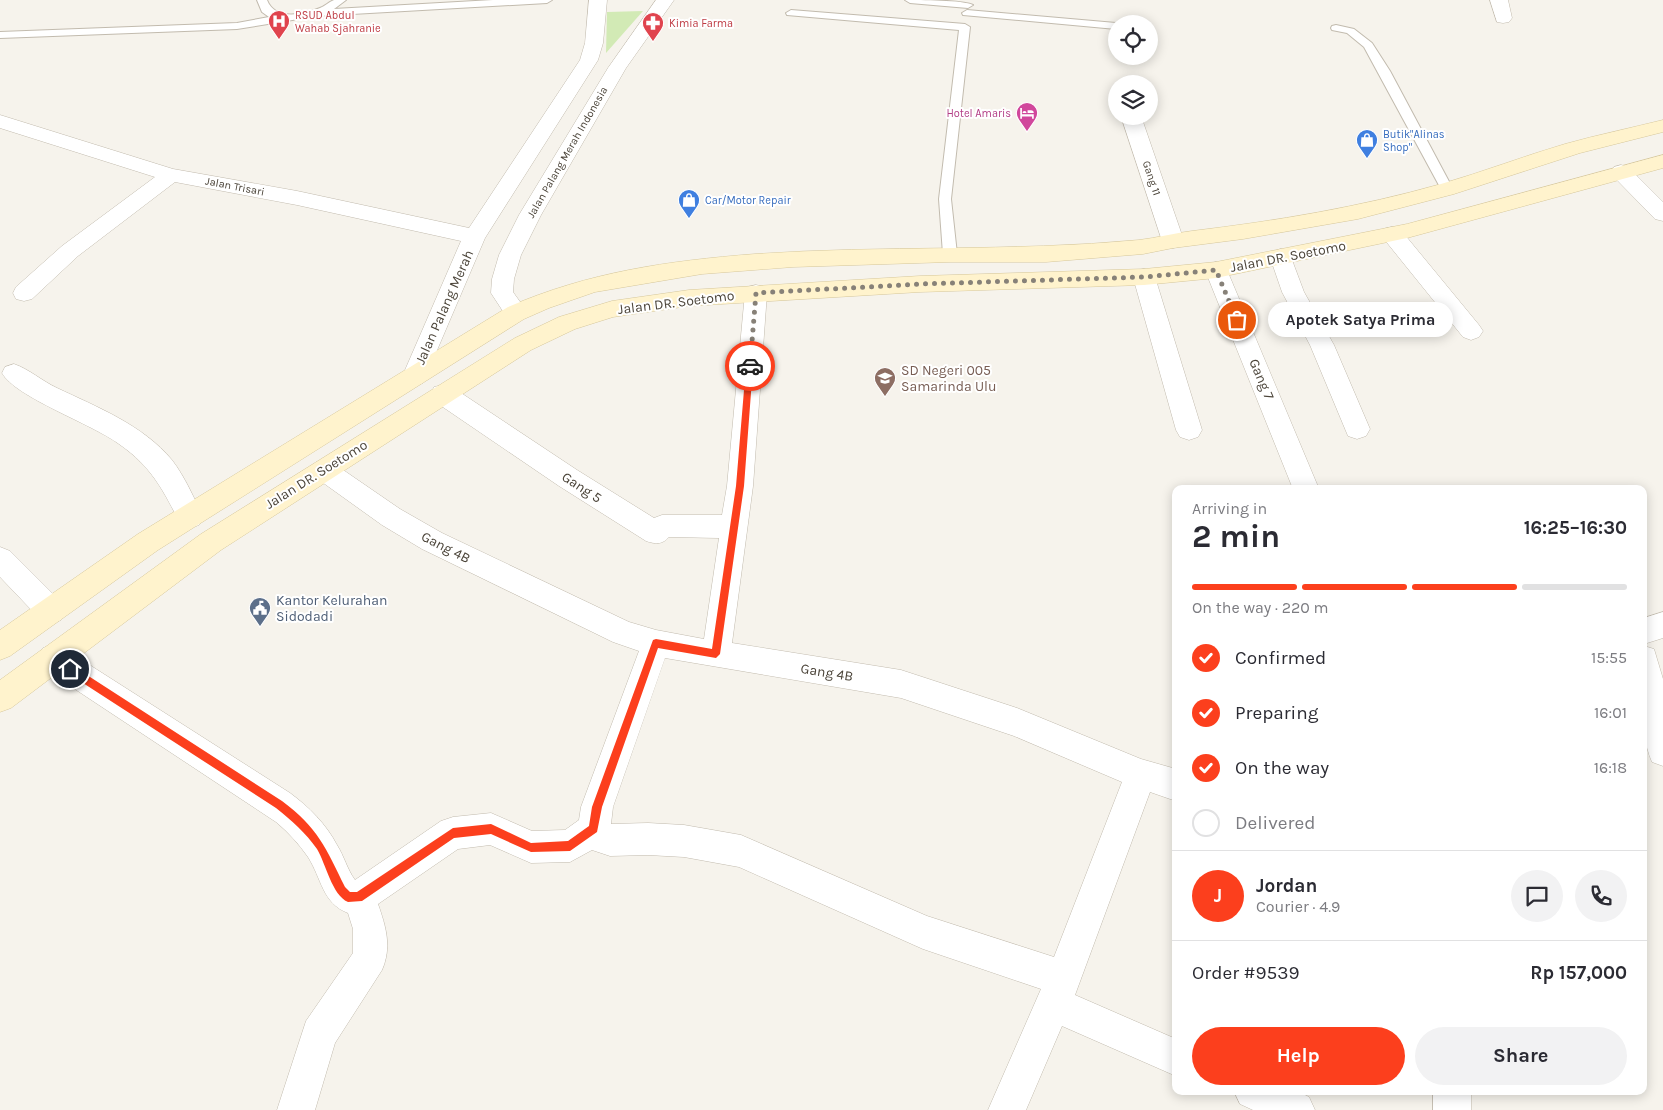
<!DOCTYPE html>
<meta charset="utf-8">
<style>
body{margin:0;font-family:Karla,sans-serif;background:#f2f2f3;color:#2b2b33;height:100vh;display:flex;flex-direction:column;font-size:19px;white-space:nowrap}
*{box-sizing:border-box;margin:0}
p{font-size:16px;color:#7c7c81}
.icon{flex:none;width:28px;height:28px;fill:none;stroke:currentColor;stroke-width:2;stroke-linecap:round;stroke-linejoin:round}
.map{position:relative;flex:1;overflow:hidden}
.panel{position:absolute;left:1172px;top:485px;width:475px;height:610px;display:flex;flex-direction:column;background:#fff;border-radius:10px;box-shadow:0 2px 12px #0003}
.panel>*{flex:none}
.fabs{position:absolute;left:1108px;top:15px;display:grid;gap:10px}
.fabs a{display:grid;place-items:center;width:50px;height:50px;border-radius:50%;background:#fff;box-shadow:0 2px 12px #0003;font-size:25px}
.pin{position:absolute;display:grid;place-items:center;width:42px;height:42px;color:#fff;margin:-21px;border:2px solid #fff;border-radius:50%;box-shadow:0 1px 5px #0007}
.courier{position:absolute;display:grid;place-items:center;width:50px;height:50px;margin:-25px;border:4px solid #fc3f1d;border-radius:50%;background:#fff;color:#222;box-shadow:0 1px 6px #0007}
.bubble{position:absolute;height:35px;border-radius:18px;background:#fff;box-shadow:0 2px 12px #0003;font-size:16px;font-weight:700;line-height:35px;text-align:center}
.summary em{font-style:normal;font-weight:700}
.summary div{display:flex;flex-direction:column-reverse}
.summary{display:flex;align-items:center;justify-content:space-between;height:85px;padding:0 20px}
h1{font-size:32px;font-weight:700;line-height:38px}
.bar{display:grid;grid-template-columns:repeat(4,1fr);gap:8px 5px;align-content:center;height:60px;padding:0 20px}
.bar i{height:6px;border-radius:4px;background:#e1e1e2}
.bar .selected{background:#fc3f1d}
.bar p{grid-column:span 4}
.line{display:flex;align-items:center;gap:12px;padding:0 20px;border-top:1px solid #e1e1e2}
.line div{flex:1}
.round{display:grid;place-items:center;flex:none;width:52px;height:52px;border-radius:26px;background:#f2f2f3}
ol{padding:0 20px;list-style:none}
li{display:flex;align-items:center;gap:15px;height:55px}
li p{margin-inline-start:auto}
li .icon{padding:5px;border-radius:50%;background:#fc3f1d;color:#fff;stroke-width:4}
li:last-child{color:#7c7c81}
li i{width:28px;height:28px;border:2px solid #e1e1e2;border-radius:50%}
.cta{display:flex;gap:10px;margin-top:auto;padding:10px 20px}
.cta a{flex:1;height:58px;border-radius:30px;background:#fc3f1d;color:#fff;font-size:20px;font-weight:700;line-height:58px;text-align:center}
.cta a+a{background:#f2f2f3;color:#2b2b33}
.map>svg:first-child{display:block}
</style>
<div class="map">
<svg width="1663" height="1110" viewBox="0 0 1663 1110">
<rect width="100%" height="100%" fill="#f6f3ec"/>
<path fill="#d2eab5" d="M 643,11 L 606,53 L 607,12 Z"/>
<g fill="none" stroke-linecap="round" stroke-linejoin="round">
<g stroke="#c2bbae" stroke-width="2">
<path id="lane" d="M 257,0 L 267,0 C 275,21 303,15 320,8 C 325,6 329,2 334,0 C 337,0 343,0 346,0 L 334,9 L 493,0 L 552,0 L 547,3 L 317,16 L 237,29 L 0,38 L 0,32 L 237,23 L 269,17 L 262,12 Z
M 905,0 C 920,0 963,0 973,5 L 968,8 L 910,3 Z
M 791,10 L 965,24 L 970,27 L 951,199 L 957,254 L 955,257 L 945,257 L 943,254 L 939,199 L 959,30 L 787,15 L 786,13 Z
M 967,10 L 1116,23 L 1120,24 L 1116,24 L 1116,29 L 963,15 L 962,13 Z
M 1336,25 L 1354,29 L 1372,43 L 1390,71 L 1453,189 L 1451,192 L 1447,193 L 1441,189 L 1364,47 L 1347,33 L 1332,30 L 1331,28 L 1332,26 Z"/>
</g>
<g stroke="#c2bbae" stroke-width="1">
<path id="street" d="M 589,0 L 607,0 L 603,43 L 598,60 L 485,238 L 423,383 L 414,386 L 405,383 L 402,377 L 461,241 L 297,205 L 175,182 L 78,256 L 32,299 L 24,301 L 16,299 L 13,293 L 16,287 L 62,246 L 155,177 L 0,128 L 0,115 L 173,169 L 297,191 L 469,228 L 580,60 L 585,43 Z
M 656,0 L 674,0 L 626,68 L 541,215 L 521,255 L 514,279 L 513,292 L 528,313 L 524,319 L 516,321 L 508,319 L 491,293 L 492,279 L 499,255 L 519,215 L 608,68 Z
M 1490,0 L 1508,0 L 1512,18 L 1509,22 L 1503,23 L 1497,22 Z
M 1121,116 L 1141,116 L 1184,241 L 1181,246 L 1173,248 L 1165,246 L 1162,241 Z
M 1621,165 L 1628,167 L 1663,202 L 1663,221 L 1655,219 L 1614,177 L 1611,172 L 1614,167 Z
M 1392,227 L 1400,229 L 1479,325 L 1483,331 L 1479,337 L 1471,340 L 1463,337 L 1384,239 L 1381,234 L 1384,229 Z
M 1281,249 L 1289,252 L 1304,292 L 1334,345 L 1370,429 L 1366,436 L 1357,439 L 1348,436 L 1310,345 L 1282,292 L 1270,257 L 1273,252 Z
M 1216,262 L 1224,265 L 1227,270 L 1319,489 L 1293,489 L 1205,270 L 1208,265 Z
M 1144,269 L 1152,271 L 1155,277 L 1202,430 L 1198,437 L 1189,440 L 1180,437 L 1176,430 L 1133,277 L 1136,271 Z
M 756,285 L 764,287 L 767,293 L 753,486 L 732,643 L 901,670 L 1017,708 L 1141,759 L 1176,769 L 1176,801 L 1150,792 L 1075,995 L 1176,1039 L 1176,1076 L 1062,1026 L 1026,1110 L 988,1110 L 1041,989 L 923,949 L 739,867 L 684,857 L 648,855 L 610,856 L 592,850 L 570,862 L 531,863 L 490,845 L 458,849 L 378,904 C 386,927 392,947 382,970 L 335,1043 L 315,1110 L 277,1110 L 306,1021 L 353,953 L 353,929 L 348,913 C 322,903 322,879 308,857 C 299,844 288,832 276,822 L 43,668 L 38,658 L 43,648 L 53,645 L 63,648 L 290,793 C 309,807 326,824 337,845 C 344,856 347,869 355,880 L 441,821 L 453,817 L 491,813 L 532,831 L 565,830 L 579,820 L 581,807 L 639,651 L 613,642 L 422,549 L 382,525 L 315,477 L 311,470 L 315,463 L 324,459 L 333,463 L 400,509 L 442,533 L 629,622 L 656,630 L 704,639 L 719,538 L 669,537 C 662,545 655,544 646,541 L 559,486 L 434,401 L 431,394 L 434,387 L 443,385 L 452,387 L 577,470 L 654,518 L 662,515 L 722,515 L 727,486 L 745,293 L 748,287 ZM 665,658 L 901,698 L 1014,736 L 1122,782 L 1054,957 L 927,916 L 741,835 L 684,825 L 648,823 L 611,824 L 613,807 Z
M 14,364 C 29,369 42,381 57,388 C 97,407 143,425 172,460 C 185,477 194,498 203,517 L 199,525 L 190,528 L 181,525 C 163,490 152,467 119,444 C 92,424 15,397 2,373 L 5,367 Z
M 0,547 L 10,551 L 61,602 L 65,611 L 61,620 L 51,624 L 41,620 L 0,577 Z
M 1663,612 L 1663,638 L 1644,644 L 1644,618 Z
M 1644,646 L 1654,649 L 1663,679 L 1663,766 L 1652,762 C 1637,727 1644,683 1644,646 Z
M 1234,1091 L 1297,1091 L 1309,1097 L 1315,1110 L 1253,1110 L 1240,1104 Z
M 1433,1091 L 1471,1091 L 1471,1110 L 1433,1110 Z"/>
</g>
<g stroke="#d6c79b" stroke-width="1">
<path id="secondary" d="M 1663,120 L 1663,132 L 1580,153 L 1454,194 L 1358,219 L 1243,239 L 1173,248 L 1143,254 L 1046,262 L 950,262 L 793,267 L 702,274 L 595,292 L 549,308 L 524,319 L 158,550 L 10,656 L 0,660 L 0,630 L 138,534 L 508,307 C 589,272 667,261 755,254 C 883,245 1012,252 1139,240 C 1157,238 1174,233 1192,231 C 1276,221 1360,207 1441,184 C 1483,172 1524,156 1565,144 C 1597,135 1631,128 1663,120 Z
M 1663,155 L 1663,168 L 1407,238 L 1216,278 L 1144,285 L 920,292 L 689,306 L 613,317 L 575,329 L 531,350 L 221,550 L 11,708 L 0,712 L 0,680 L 201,534 L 515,338 L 559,317 L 612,301 L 689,290 L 920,276 L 1144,269 L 1216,262 L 1407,224 Z"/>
</g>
<use href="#lane" fill="#fff" fill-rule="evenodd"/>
<use href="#street" fill="#fff" fill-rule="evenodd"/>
<use href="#secondary" fill="#fff3cd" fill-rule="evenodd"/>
</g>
<path fill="#fc3f1d" d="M 750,364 L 753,366 L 744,486 L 720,654 L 716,658 L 658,648 L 602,807 L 597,832 L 570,851 L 531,852 L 491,834 L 454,838 L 362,901 L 348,902 C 332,895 326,864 317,849 C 306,833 291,820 276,808 L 66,672 L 65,669 L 70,665 L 73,666 L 282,801 C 318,828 326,848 345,887 L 350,892 L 357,892 L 453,828 L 491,824 L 531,843 L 568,841 L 589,826 L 592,807 L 653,640 L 656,639 L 712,649 L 736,486 L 746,366 Z"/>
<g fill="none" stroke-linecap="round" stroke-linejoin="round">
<path stroke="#878178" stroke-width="5" stroke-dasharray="0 9" d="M 750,366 L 756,293 L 920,284 L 1144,277 L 1216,270 L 1237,320"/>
</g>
<defs>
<g id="hospital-pin" transform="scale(1.125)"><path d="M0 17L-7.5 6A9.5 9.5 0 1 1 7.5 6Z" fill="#e0444e" stroke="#fff"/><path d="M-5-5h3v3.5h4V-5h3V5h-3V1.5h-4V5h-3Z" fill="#fff"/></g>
<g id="pharmacy-pin" transform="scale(1.125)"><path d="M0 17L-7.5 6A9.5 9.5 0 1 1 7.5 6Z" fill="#e0444e" stroke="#fff"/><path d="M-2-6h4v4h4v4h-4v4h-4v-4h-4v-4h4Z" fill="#fff"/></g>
<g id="hotel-pin" transform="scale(1.125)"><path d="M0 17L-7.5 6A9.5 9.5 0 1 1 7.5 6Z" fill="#d1479c" stroke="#fff"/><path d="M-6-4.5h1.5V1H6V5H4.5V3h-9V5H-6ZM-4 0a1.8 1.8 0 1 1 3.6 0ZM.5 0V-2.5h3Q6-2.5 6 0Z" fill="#fff"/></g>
<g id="shop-pin" transform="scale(1.125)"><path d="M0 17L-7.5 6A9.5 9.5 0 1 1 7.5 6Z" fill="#3f7fe0" stroke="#fff"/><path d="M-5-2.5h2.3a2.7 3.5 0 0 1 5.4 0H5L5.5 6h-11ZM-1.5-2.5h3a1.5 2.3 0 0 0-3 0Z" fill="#fff"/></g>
<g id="school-pin" transform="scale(1.125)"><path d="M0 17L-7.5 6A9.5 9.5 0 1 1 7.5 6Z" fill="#8d6e63" stroke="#fff"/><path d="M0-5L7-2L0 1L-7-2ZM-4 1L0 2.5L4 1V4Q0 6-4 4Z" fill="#fff"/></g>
<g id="civic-pin" transform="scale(1.125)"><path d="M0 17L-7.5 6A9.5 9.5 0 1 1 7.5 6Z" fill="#5c6f8a" stroke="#fff"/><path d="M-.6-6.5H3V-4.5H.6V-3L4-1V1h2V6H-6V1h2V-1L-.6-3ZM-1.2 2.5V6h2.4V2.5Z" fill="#fff"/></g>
</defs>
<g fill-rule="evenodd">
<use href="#hospital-pin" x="279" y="21"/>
<use href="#pharmacy-pin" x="653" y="23"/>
<use href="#hotel-pin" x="1027" y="113"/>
<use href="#shop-pin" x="1367" y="140"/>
<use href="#shop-pin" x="689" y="200"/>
<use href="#school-pin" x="885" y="378"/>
<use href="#civic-pin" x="260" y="608"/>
</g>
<g text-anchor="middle" stroke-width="4" stroke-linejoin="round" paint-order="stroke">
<g font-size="11" fill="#be3a42" stroke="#fff" text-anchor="start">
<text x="295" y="19">RSUD Abdul<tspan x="295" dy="13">Wahab Sjahranie</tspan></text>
<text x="669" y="27">Kimia Farma</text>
</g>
<g font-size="11" fill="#b23c85" stroke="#fff" text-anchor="end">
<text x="1011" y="117">Hotel Amaris</text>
</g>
<g font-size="11" fill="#366cbe" stroke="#fff" text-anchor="start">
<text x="1383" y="138">Butik"Alinas<tspan x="1383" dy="13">Shop"</tspan></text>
<text x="705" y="204">Car/Motor Repair</text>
</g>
<g font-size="11" fill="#4b4439" stroke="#fff">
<text transform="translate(567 152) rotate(-60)" y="4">Jalan Palang Merah Indonesia</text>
<text transform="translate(1152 178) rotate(71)" y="4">Gang 11</text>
<text transform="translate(235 186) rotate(11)" y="4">Jalan Trisari</text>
</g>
<g font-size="14" fill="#4b4439" stroke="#fff">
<text transform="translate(1288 256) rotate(-11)" y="5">Jalan DR. Soetomo</text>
<text transform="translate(676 302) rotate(-7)" y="5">Jalan DR. Soetomo</text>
<text transform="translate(444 307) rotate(-66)" y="5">Jalan Palang Merah</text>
<text transform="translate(1262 379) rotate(67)" y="5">Gang 7</text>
<text transform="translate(316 474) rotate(-32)" y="5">Jalan DR. Soetomo</text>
<text transform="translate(582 487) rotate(33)" y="5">Gang 5</text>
<text transform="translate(446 547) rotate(27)" y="5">Gang 4B</text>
<text transform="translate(827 672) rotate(9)" y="5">Gang 4B</text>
</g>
<g font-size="14" fill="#785e54" stroke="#fff" text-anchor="start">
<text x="901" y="375">SD Negeri 005<tspan x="901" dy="16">Samarinda Ulu</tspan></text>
</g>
<g font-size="14" fill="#4e5e75" stroke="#fff" text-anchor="start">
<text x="276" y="605">Kantor Kelurahan<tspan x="276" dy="16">Sidodadi</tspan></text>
</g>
</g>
</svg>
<div class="fabs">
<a><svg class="icon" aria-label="locate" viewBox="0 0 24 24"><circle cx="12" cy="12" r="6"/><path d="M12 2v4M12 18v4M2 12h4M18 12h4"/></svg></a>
<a><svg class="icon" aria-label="layers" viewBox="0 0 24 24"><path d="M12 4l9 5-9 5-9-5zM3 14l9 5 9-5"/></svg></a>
</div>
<div class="pin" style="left:1237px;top:320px;background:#ea580c"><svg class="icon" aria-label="bag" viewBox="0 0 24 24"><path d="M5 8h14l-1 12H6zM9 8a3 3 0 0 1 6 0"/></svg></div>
<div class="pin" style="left:70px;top:669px;background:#1f2937"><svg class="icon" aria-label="home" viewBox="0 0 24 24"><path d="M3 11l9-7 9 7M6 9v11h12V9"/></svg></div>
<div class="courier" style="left:750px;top:366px"><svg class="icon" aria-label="car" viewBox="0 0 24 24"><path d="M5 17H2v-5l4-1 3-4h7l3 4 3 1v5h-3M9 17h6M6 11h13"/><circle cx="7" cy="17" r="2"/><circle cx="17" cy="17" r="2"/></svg></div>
<div class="bubble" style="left:1268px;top:302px;width:185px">Apotek Satya Prima</div>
<section class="panel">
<div class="summary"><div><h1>2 min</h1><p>Arriving in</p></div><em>16:25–16:30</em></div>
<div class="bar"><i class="selected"></i><i class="selected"></i><i class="selected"></i><i></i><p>On the way · 220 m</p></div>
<ol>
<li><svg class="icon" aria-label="check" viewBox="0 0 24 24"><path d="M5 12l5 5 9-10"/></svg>Confirmed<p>15:55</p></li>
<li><svg class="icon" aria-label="check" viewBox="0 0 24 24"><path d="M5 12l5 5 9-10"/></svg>Preparing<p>16:01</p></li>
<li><svg class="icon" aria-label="check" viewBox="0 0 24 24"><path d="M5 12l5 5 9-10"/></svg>On the way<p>16:18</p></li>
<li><i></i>Delivered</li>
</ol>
<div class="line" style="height:90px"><b class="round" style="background:#fc3f1d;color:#fff">J</b><div><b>Jordan</b><p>Courier · 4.9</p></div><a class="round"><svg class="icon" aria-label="chat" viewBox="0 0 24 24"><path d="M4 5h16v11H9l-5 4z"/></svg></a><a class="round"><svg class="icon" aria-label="phone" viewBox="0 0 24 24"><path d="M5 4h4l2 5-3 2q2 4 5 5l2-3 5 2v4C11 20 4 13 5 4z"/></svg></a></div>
<div class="line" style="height:65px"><div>Order #9539</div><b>Rp 157,000</b></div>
<div class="cta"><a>Help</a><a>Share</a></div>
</section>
</div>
